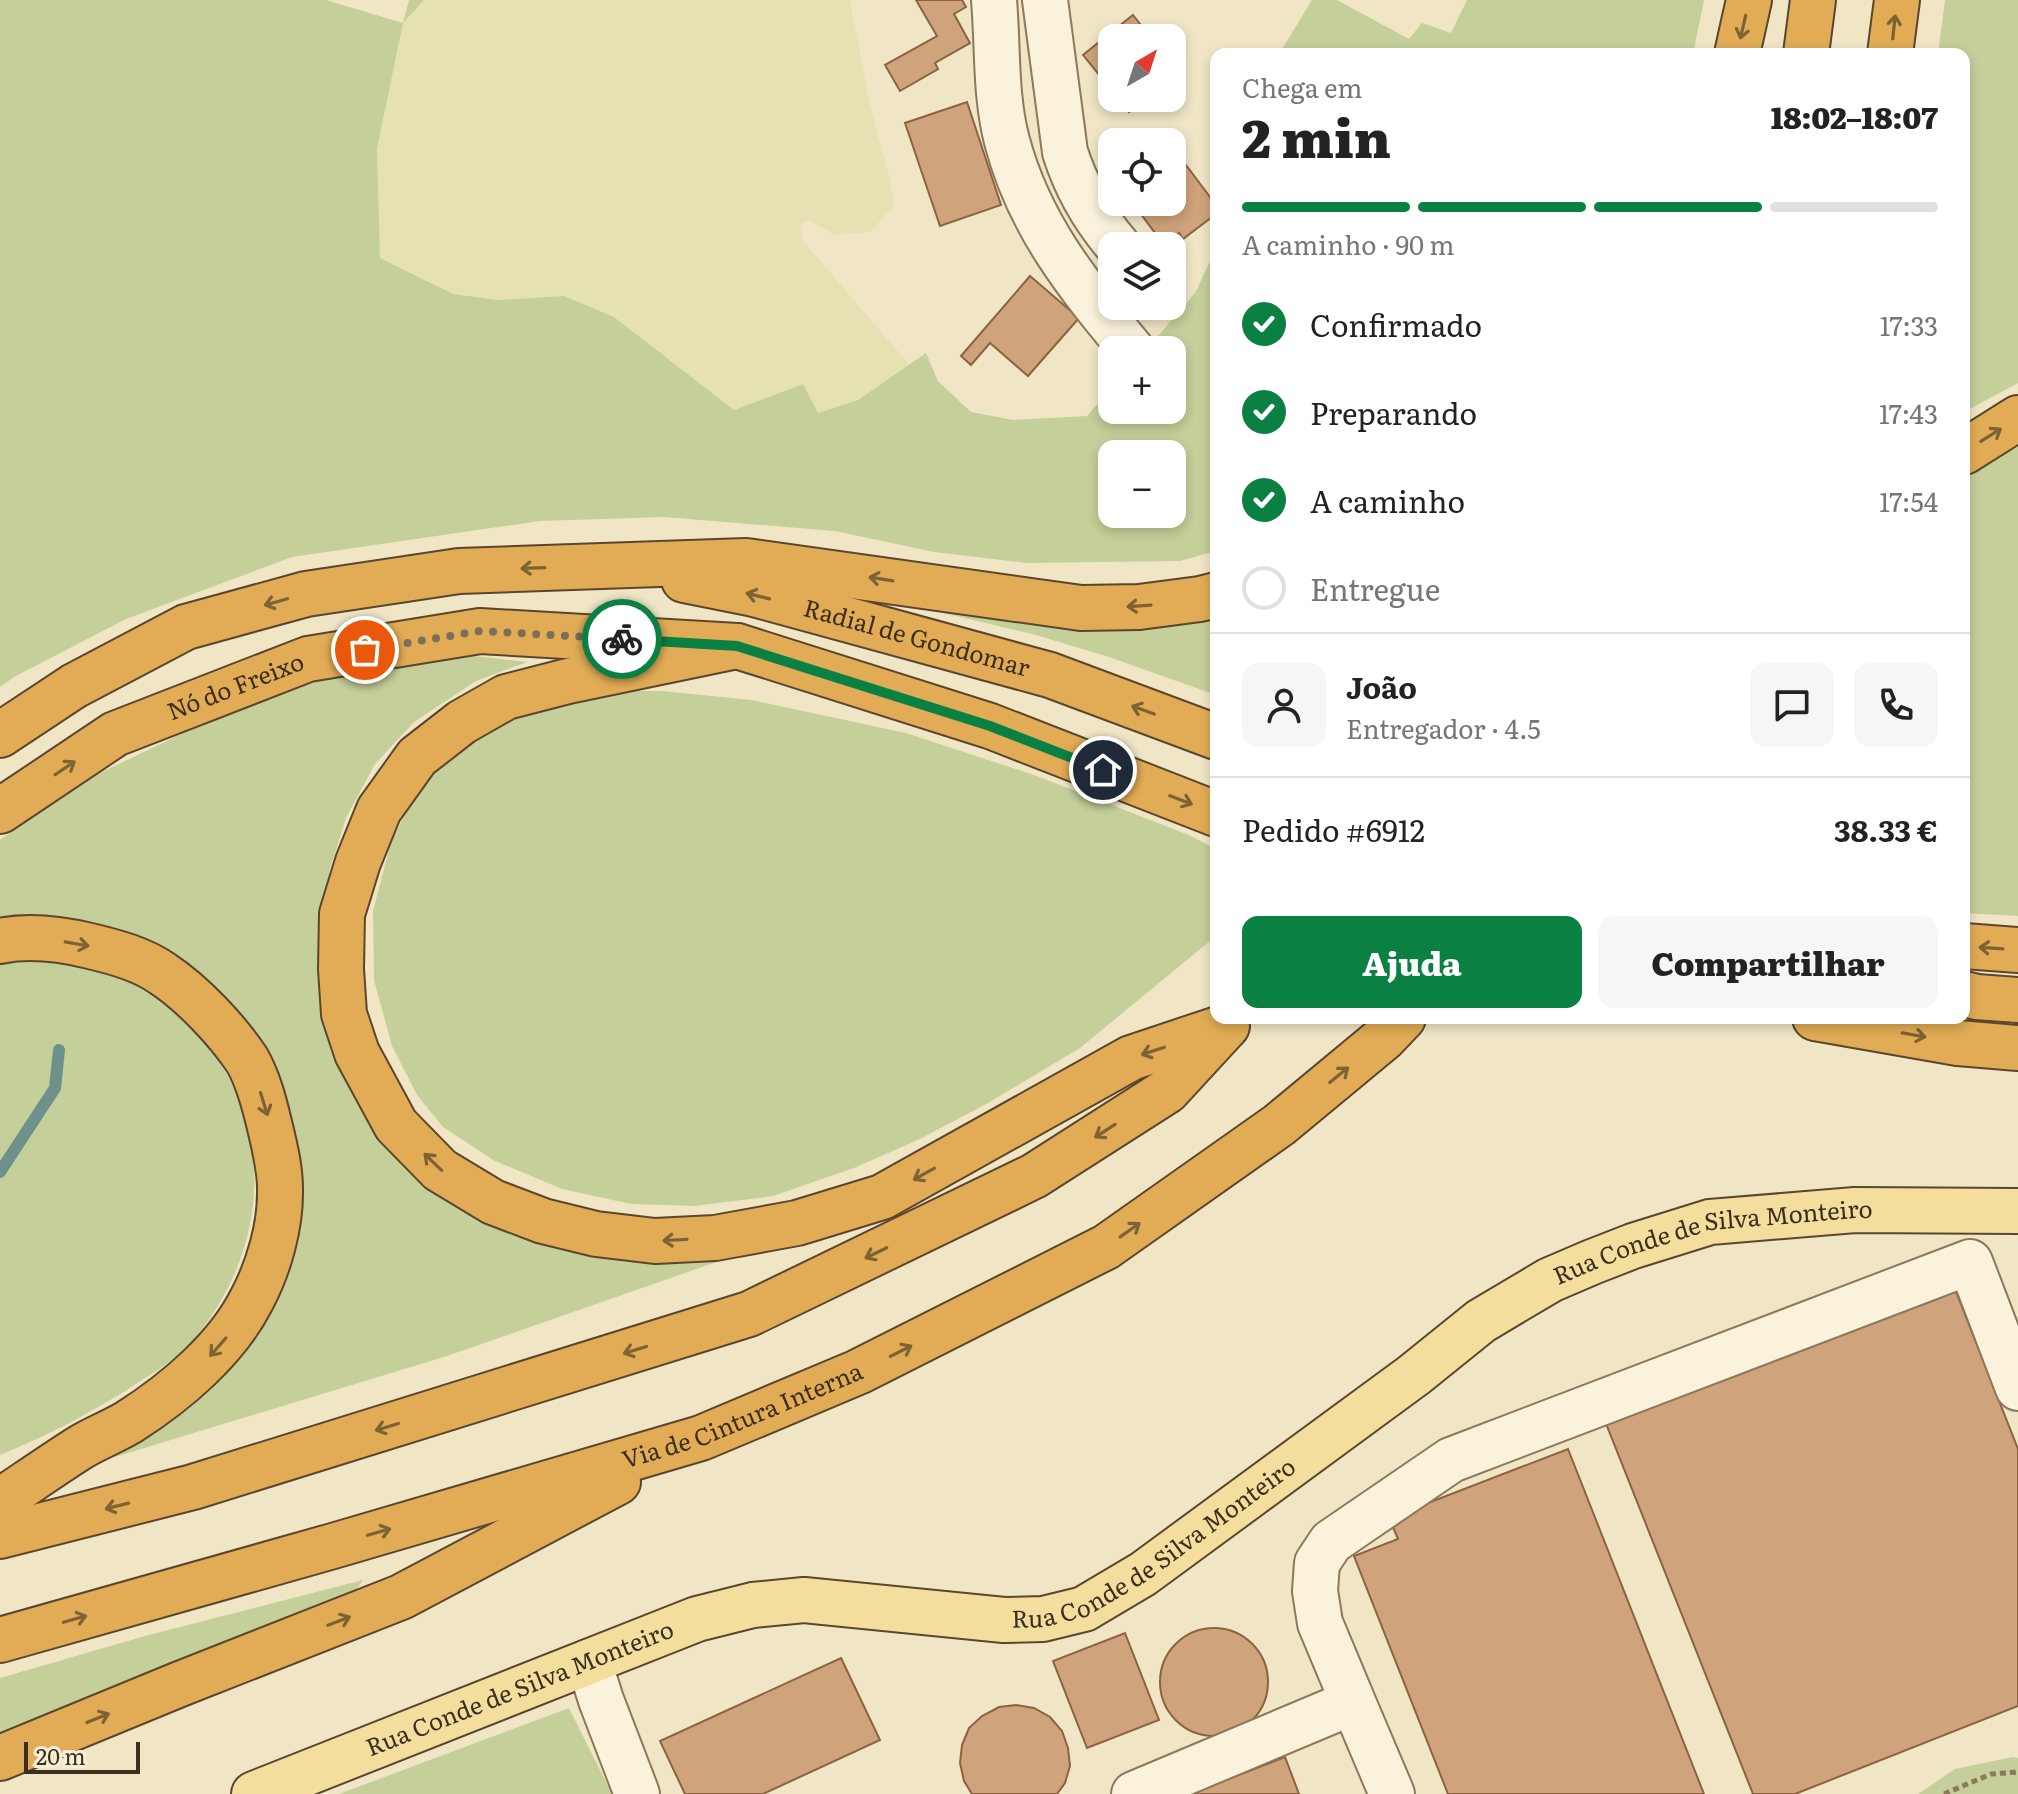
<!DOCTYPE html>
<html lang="pt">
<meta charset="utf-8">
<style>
body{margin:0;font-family:Literata,serif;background:#f6f6f6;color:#222;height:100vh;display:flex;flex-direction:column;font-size:30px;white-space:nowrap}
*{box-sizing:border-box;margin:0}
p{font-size:26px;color:#767676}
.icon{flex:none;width:44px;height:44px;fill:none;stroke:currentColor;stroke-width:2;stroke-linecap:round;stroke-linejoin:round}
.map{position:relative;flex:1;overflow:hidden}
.details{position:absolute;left:1210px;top:48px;width:760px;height:976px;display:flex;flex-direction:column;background:#fff;border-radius:16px;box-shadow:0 4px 12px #0003}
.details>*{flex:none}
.needle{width:52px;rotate:39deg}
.tools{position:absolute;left:1098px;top:24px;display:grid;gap:16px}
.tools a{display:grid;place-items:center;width:88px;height:88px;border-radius:16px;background:#fff;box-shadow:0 4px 12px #0003;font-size:40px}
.scale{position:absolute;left:24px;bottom:20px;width:116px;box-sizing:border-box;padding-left:8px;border:4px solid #3c2f1f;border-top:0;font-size:22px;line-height:28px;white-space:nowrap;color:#3c2f1f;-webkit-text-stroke:6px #f7efd6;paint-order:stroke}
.pin{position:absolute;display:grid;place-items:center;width:68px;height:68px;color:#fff;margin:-34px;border:4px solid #fff;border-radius:50%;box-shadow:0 2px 8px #0007}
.courier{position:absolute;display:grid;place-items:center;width:80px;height:80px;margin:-40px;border:6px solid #0b8043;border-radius:50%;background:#fff;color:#222;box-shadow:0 2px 10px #0007}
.summary em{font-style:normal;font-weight:800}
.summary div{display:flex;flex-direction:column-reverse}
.summary{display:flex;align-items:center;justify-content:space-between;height:136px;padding:0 32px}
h1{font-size:52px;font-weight:800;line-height:60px}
.bar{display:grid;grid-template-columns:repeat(4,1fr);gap:12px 8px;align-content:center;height:96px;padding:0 32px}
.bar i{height:10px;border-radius:6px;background:#e0e0e0}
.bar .on{background:#0b8043}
.bar p{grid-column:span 4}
.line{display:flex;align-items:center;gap:20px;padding:0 32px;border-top:2px solid #e0e0e0}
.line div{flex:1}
.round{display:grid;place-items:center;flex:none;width:84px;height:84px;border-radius:16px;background:#f6f6f6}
ol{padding:0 32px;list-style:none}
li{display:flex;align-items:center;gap:24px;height:88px}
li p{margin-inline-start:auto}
li .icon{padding:8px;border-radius:50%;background:#0b8043;color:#fff;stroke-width:4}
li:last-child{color:#767676}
li i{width:44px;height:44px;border:4px solid #e0e0e0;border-radius:50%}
.button{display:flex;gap:16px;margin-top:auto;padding:16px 32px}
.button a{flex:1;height:92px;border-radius:16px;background:#0b8043;color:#fff;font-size:32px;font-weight:800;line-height:92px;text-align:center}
.button a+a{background:#f6f6f6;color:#222}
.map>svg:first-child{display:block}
</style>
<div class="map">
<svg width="2018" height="1794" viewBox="0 0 2018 1794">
<rect width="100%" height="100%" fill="#f0e6c6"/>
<path fill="#e6e1b3" d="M 424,0 L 850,0 L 870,105 L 890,179 L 894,206 L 870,232 L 835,235 L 808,220 L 800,226 L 803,241 L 909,364 L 858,400 L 818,414 L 803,384 L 734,410 L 614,317 L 564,296 L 498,300 L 453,294 L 380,258 L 377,149 L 403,23 Z"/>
<path fill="#c5cf99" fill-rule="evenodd" d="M 0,0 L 326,0 L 403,23 L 409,0 L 424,0 L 403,23 L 377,149 L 380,258 L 453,294 L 498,300 L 564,296 L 614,317 L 734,410 L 803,384 L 818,413 L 858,400 L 926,353 L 938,381 L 971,412 L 1013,420 L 1087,416 L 1112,388 L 1112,410 L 1172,410 L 1172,350 L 1146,350 L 1195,293 L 1216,249 L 1216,551 L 1180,561 L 1026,563 L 934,552 L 835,531 L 665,517 L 540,521 L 292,557 L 126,619 L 14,677 L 0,687 ZM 1112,454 L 1172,454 L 1172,514 L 1112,514 Z
M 1312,0 L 1337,0 L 1409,39 L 1422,23 L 1451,33 L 1467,0 L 1704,0 L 1693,54 L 1279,54 Z
M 1945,0 L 2018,0 L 2018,383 L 1964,412 L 1964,54 L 1938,54 Z
M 2018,447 L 2018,916 L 1964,913 L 1964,475 Z
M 859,593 L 1216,605 L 1216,695 L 1109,657 L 1036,635 Z
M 474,656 L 527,662 L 476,681 L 414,722 L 375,764 L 346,818 L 330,869 L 319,924 L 318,978 L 329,1040 L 353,1088 L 485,1217 L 771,1243 L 447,1356 L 92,1464 L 272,1291 L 280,1085 L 240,1012 L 177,959 L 108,929 L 28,914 L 0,919 L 0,840 L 79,783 L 221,715 L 316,676 L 402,659 Z
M 601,691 L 662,691 L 751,700 L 906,733 L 1034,775 L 1189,835 L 1216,849 L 1216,936 L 1080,1048 L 988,1103 L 920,1139 L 854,1168 L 773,1196 L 694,1206 L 631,1204 L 562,1189 L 493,1160 L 443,1127 L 417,1095 L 392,1046 L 374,980 L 373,911 L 391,842 L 423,779 L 474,737 L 536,707 Z
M 43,959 C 74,963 103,967 131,980 C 157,992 187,1019 205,1042 C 277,1133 267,1249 196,1337 C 181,1356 160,1369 139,1382 C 95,1411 49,1435 0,1455 L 0,962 Z
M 363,1580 L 351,1597 L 0,1732 L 0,1678 L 145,1636 Z
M 569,1708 L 612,1794 L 339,1794 Z
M 2013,1757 L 2018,1758 L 2018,1794 L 1918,1794 L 1955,1769 Z"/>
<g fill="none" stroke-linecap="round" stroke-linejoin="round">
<path stroke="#6e928b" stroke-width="12" d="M 0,1172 L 55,1088 L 59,1050"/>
</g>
<path fill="#cfa37b" stroke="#8c6340" stroke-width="2" d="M 916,0 L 962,0 L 966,7 L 954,14 L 970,43 L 935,63 L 938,69 L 900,91 L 885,65 L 937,36 Z
M 1133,15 L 1151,38 L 1112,38 L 1112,91 L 1083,55 Z
M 1118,98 L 1145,98 L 1129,112 Z
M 967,102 L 1001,205 L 940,226 L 905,123 Z
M 1174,149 L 1216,205 L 1216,214 L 1183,239 L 1179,233 L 1164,245 L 1132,202 L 1172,202 L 1172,151 Z
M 1030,276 L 1079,318 L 1028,376 L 990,343 L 971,365 L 961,356 Z
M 1951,1279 L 2018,1449 L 2018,1706 L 1795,1794 L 1753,1794 L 1603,1416 Z
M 1568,1449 L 1704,1794 L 1448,1794 L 1354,1556 L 1398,1539 L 1389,1518 Z
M1160 1682a54 54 0 1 1 108 0a54 54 0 1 1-108 0Z
M 1125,1633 L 1159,1720 L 1087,1748 L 1053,1661 Z
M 841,1658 L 880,1740 L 763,1794 L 685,1794 L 660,1741 Z
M 1016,1705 L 1034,1708 L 1050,1717 L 1062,1731 L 1068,1748 L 1070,1766 L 1065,1783 L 1057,1794 L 972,1794 L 964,1781 L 960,1763 L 962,1745 L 969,1728 L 982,1716 L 999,1707 Z
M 1285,1757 L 1299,1794 L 1190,1794 Z"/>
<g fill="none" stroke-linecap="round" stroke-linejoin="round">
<g stroke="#8c785b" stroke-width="48">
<path id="minor" d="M 994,0 C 998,46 995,96 1007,141 C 1029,225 1078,285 1132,350
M 1045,0 L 1065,152 C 1076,187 1094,218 1118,246
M 589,1662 L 601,1700 L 637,1794
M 1353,1702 L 1392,1794
M 1134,1794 L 1353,1702 L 1320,1623 L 1315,1591 L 1317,1563 L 1331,1542 L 1451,1460 L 1970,1262 L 2018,1388"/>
</g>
<g stroke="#5a462f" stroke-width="48">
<g id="major">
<path id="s1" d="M 254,1794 L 697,1619 L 753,1605 L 804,1600 L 1004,1620 L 1043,1619 L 1084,1609 L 1143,1574 L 1414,1375 L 1481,1321 L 1550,1280 L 1592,1262 L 1633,1246 L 1710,1222 L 1855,1210 L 2018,1211"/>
</g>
</g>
<g stroke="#5a462f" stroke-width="48">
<g id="highway">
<path d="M 1737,54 L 1749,0"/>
<path d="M 1806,54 L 1813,0"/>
<path d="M 1890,54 L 1897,0"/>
<path d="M 1964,452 L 2018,418"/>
<path id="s2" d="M 684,580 L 754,594 L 1050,675 L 1216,737"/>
<path d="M 737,646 L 568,681 L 506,697 L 462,722 L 417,757 L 379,810 L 358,862 L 342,914 L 341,969 L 344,1014 L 357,1053 L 396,1125 L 440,1170 L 493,1202 L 543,1221 L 596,1234 L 655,1241 L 715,1238 L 797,1223 L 882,1197 L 1131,1058 L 1227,1026"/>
<path d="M 0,735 L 74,686 L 186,627 L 306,594 L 459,571 L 746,561 L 1081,608 L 1139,607 L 1200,599 L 1216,595"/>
<path id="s3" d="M 0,811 L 115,734 L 308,659 L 480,631 L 737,646 L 990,726 L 1216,814"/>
<path d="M 0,941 C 29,935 61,939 90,946 C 115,952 142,959 163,974 C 193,994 227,1030 247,1060 C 258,1079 264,1102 269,1123 C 274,1144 280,1167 280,1188 C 281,1225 269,1267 252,1299 C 227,1349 176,1392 129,1422 C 114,1431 96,1438 81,1447 C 54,1464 27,1483 0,1501"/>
<path d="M 1964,946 L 2018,950"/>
<path d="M 1964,994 L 1977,997 L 2018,1000"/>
<path d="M 1815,1018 L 1958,1043 L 2018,1048"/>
<path d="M 0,1536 L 193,1487 L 749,1314 L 1034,1176 L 1167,1091 L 1225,1028"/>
<path id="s4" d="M 0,1640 L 333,1546 L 701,1438 L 858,1372 L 1106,1247 L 1279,1125 L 1384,1038 L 1403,1018"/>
<path d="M 0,1758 L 180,1684 L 401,1597 L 618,1482"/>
</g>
</g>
<path stroke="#8c785b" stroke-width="5" stroke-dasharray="6 4" stroke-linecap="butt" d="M 1944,1794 L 1991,1774 L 2018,1772"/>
<use href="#minor" stroke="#faf2da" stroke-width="44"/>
<use href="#major" stroke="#f3de9e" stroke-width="44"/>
<use href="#highway" stroke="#e1ac55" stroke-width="44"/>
</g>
<defs><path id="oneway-shaft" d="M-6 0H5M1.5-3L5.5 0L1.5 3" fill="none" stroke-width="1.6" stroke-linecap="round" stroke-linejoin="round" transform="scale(2)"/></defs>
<g stroke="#7e6135">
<use href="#oneway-shaft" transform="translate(1743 27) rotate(103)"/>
<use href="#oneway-shaft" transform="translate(1894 27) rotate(-84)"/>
<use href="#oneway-shaft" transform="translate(1991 435) rotate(-32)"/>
<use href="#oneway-shaft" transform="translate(533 568) rotate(178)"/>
<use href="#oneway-shaft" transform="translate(881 579) rotate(-171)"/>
<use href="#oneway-shaft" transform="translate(758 596) rotate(-166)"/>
<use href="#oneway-shaft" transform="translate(276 602) rotate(164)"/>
<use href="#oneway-shaft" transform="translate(1139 606) rotate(176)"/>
<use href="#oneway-shaft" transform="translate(1143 710) rotate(-160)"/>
<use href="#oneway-shaft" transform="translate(65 768) rotate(-34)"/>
<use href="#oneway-shaft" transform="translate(1181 800) rotate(21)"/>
<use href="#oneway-shaft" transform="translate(77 944) rotate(10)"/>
<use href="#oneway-shaft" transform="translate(1991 948) rotate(-176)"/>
<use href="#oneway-shaft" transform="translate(1914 1035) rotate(10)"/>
<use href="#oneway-shaft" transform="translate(1153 1051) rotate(162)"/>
<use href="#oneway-shaft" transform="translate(1339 1075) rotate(-39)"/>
<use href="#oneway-shaft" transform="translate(264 1104) rotate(73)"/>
<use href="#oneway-shaft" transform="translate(1105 1131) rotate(147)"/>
<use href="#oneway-shaft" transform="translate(433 1162) rotate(-136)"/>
<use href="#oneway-shaft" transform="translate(924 1174) rotate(151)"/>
<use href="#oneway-shaft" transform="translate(1130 1230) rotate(-35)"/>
<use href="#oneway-shaft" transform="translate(675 1240) rotate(177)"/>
<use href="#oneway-shaft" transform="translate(876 1253) rotate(154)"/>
<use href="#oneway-shaft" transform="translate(218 1347) rotate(131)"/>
<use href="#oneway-shaft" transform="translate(635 1350) rotate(163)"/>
<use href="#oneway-shaft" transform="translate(901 1351) rotate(-27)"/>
<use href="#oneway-shaft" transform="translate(387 1427) rotate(163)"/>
<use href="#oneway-shaft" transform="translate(117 1506) rotate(166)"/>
<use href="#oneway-shaft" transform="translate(379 1532) rotate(-16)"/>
<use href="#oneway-shaft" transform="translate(75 1619) rotate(-16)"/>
<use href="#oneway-shaft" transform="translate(339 1621) rotate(-21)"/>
<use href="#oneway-shaft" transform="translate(98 1718) rotate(-22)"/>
</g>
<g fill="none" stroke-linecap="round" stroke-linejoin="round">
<path stroke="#7b6f59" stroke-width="8" stroke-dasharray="0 14.4" d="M 365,650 L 480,631 L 622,639"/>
<path stroke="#0b8043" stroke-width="10" d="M 622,639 L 737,646 L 990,726 L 1103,770"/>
</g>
<g text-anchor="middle" stroke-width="6" stroke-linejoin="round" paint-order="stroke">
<g font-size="24" fill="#3c2f1f" stroke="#f7efd6">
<text dy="8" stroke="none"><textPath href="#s2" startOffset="240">Radial de Gondomar</textPath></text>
<text dy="8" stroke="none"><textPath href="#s3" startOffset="268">Nó do Freixo</textPath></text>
<text dy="8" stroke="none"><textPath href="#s1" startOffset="1608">Rua Conde de Silva Monteiro</textPath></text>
<text dy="8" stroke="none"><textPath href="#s4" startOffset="776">Via de Cintura Interna</textPath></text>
<text dy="8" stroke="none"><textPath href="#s1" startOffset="958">Rua Conde de Silva Monteiro</textPath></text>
<text dy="8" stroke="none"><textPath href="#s1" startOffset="286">Rua Conde de Silva Monteiro</textPath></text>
</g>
</g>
</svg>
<div class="tools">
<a><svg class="needle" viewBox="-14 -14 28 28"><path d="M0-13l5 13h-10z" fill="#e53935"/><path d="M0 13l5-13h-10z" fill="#767676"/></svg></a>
<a><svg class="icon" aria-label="locate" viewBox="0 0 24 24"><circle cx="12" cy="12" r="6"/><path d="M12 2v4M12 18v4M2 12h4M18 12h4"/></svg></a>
<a><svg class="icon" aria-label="layers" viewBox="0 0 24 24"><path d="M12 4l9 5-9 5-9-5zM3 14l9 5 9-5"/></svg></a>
<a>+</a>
<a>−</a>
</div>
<div class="scale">20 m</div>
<div class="pin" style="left:365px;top:650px;background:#ea580c"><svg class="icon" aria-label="bag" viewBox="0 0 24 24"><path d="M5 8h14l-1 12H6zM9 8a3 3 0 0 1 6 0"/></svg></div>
<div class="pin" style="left:1103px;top:770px;background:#1f2937"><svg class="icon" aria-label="home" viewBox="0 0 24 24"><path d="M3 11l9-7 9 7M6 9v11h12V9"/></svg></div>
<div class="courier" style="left:622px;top:639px"><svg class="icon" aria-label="bike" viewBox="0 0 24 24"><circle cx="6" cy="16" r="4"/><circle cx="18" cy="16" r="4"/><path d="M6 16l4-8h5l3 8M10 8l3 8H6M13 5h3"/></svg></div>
<section class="details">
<div class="summary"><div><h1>2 min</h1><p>Chega em</p></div><em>18:02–18:07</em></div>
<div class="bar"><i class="on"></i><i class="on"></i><i class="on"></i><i></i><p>A caminho · 90 m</p></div>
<ol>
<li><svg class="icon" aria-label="check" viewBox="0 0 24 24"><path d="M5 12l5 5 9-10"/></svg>Confirmado<p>17:33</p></li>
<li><svg class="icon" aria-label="check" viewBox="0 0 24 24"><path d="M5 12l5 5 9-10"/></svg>Preparando<p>17:43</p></li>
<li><svg class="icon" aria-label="check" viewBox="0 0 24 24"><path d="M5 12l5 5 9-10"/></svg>A caminho<p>17:54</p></li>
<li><i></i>Entregue</li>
</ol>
<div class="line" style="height:144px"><a class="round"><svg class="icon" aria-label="person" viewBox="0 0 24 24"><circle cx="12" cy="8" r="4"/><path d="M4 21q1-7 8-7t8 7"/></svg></a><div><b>João</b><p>Entregador · 4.5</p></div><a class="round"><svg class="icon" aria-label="chat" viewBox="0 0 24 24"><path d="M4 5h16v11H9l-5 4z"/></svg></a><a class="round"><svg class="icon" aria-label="phone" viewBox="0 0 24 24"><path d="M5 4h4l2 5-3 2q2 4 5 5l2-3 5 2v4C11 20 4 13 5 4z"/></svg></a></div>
<div class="line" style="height:104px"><div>Pedido #6912</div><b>38.33 €</b></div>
<div class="button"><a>Ajuda</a><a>Compartilhar</a></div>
</section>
</div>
